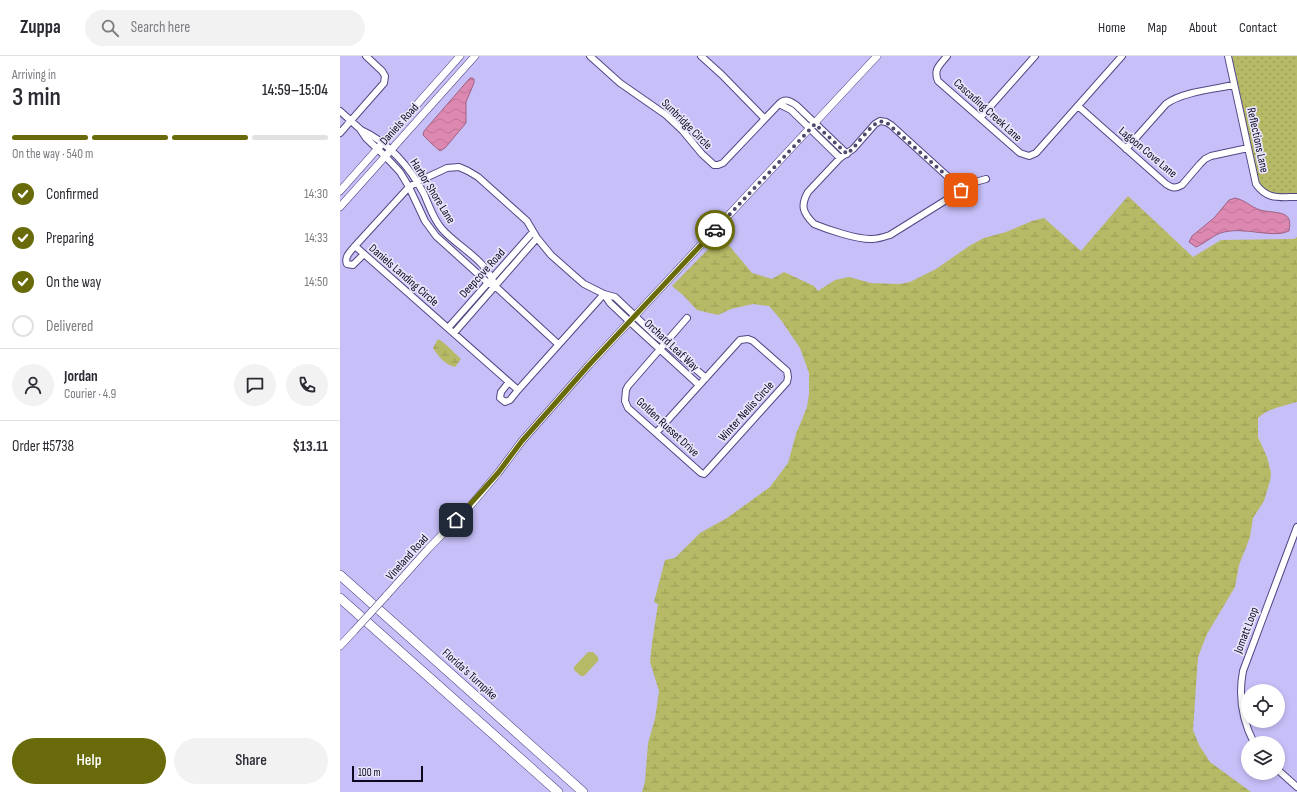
<!DOCTYPE html>
<meta charset="utf-8">
<style>
body{margin:0;font-family:"Sofia Sans Condensed",sans-serif;background:#f2f2f3;color:#2b2b33;height:100vh;display:flex;flex-direction:column;font-size:15px;white-space:nowrap}
*{box-sizing:border-box;margin:0}
p{font-size:13px;color:#7c7c81}
.icon{flex:none;width:22px;height:22px;fill:none;stroke:currentColor;stroke-width:2;stroke-linecap:round;stroke-linejoin:round}
.map{position:relative;flex:1;overflow:hidden}
.sheet{display:flex;flex-direction:column;background:#fff;width:340px}
.sheet>*{flex:none}
.fabs{position:absolute;left:901px;top:628px;display:grid;gap:8px}
.fabs a{display:grid;place-items:center;width:44px;height:44px;border-radius:50%;background:#fff;box-shadow:0 2px 6px #0003;font-size:20px}
.scale{position:absolute;left:12px;bottom:10px;width:71px;box-sizing:border-box;padding-left:4px;border:2px solid #0e0921;border-top:0;font-size:11px;line-height:14px;white-space:nowrap;color:#0e0921;-webkit-text-stroke:3px #e8e5fb;paint-order:stroke}
.pin{position:absolute;display:grid;place-items:center;width:34px;height:34px;color:#fff;margin:-17px;border-radius:8px;box-shadow:0 2px 6px #0006}
.courier{position:absolute;display:grid;place-items:center;width:40px;height:40px;margin:-20px;border:3px solid #696a09;border-radius:50%;background:#fff;color:#222;box-shadow:0 1px 5px #0007}
.overview em{font-style:normal;font-weight:600}
.overview div{display:flex;flex-direction:column-reverse}
.overview{display:flex;align-items:center;justify-content:space-between;height:68px;padding:0 12px}
h1{font-size:26px;font-weight:600;line-height:30px}
.bar{display:grid;grid-template-columns:repeat(4,1fr);gap:6px 4px;align-content:center;height:48px;padding:0 12px}
.bar i{height:5px;border-radius:3px;background:#e1e1e2}
.bar .current{background:#696a09}
.bar p{grid-column:span 4}
.line{display:flex;align-items:center;gap:10px;padding:0 12px;border-top:1px solid #e1e1e2}
.line div{flex:1}
.round{display:grid;place-items:center;flex:none;width:42px;height:42px;border-radius:21px;background:#f2f2f3}
ol{padding:0 12px;list-style:none}
li{display:flex;align-items:center;gap:12px;height:44px}
li p{margin-inline-start:auto}
li .icon{padding:4px;border-radius:50%;background:#696a09;color:#fff;stroke-width:4}
li:last-child{color:#7c7c81}
li i{width:22px;height:22px;border:2px solid #e1e1e2;border-radius:50%}
.button{display:flex;gap:8px;margin-top:auto;padding:8px 12px}
.button a{flex:1;height:46px;border-radius:24px;background:#696a09;color:#fff;font-size:16px;font-weight:600;line-height:46px;text-align:center}
.button a+a{background:#f2f2f3;color:#2b2b33}
header{display:flex;align-items:center;gap:24px;box-sizing:border-box;height:56px;padding:0 20px;background:#fff;border-bottom:1px solid #e1e1e2}
header strong{font-size:19px}
nav{display:flex;gap:22px;margin-inline-start:auto;font-size:14px}
.search{width:280px;height:36px;background:#f2f2f3;display:flex;align-items:center;gap:10px;box-sizing:border-box;padding:0 14px;border-radius:22px;color:#7c7c81;font-size:15px}
main{display:flex;flex:1;min-height:0}
.map>svg:first-child{display:block}
</style>
<header>
<strong>Zuppa</strong>
<div class="search"><svg class="icon" aria-label="search" viewBox="0 0 24 24"><circle cx="10" cy="10" r="6"/><path d="M15 15l6 6"/></svg>Search here</div>
<nav><a>Home</a><a>Map</a><a>About</a><a>Contact</a></nav>
</header>
<main>
<section class="sheet">
<div class="overview"><div><h1>3 min</h1><p>Arriving in</p></div><em>14:59–15:04</em></div>
<div class="bar"><i class="current"></i><i class="current"></i><i class="current"></i><i></i><p>On the way · 540 m</p></div>
<ol>
<li><svg class="icon" aria-label="check" viewBox="0 0 24 24"><path d="M5 12l5 5 9-10"/></svg>Confirmed<p>14:30</p></li>
<li><svg class="icon" aria-label="check" viewBox="0 0 24 24"><path d="M5 12l5 5 9-10"/></svg>Preparing<p>14:33</p></li>
<li><svg class="icon" aria-label="check" viewBox="0 0 24 24"><path d="M5 12l5 5 9-10"/></svg>On the way<p>14:50</p></li>
<li><i></i>Delivered</li>
</ol>
<div class="line" style="height:72px"><a class="round"><svg class="icon" aria-label="person" viewBox="0 0 24 24"><circle cx="12" cy="8" r="4"/><path d="M4 21q1-7 8-7t8 7"/></svg></a><div><b>Jordan</b><p>Courier · 4.9</p></div><a class="round"><svg class="icon" aria-label="chat" viewBox="0 0 24 24"><path d="M4 5h16v11H9l-5 4z"/></svg></a><a class="round"><svg class="icon" aria-label="phone" viewBox="0 0 24 24"><path d="M5 4h4l2 5-3 2q2 4 5 5l2-3 5 2v4C11 20 4 13 5 4z"/></svg></a></div>
<div class="line" style="height:52px"><div>Order #5738</div><b>$13.11</b></div>
<div class="button"><a>Help</a><a>Share</a></div>
</section>
<div class="map">
<svg width="957" height="736" viewBox="0 0 957 736">
<defs>
<pattern id="wetland-marsh" width="20" height="14" patternUnits="userSpaceOnUse"><rect width="20" height="14" fill="#b6b965"/><path d="M1 5h8M5 5V1M11 12h8M15 12V8" fill="none" stroke="#9b9e57"/></pattern>
<pattern id="park-dots" width="8" height="8" patternUnits="userSpaceOnUse"><rect width="8" height="8" fill="#b6b965"/><path d="M2 2h.1M6 6h.1" fill="none" stroke="#9b9e57" stroke-width="1.8" stroke-linecap="round"/></pattern>
<pattern id="water-waves" width="16" height="10" patternUnits="userSpaceOnUse"><rect width="16" height="10" fill="#dd88b0"/><path d="M0 5q4-4 8 0t8 0" fill="none" stroke="#bc7497"/></pattern>
</defs>
<rect width="100%" height="100%" fill="#c7bff8"/>
<path fill="#b6b965" d="M 248,596 L 253,596 L 258,601 L 258,605 L 244,620 L 241,620 L 234,614 L 234,611 Z"/>
<path fill="url(#wetland-marsh)" d="M 788,140 L 853,201 L 881,184 L 954,183 L 957,181 L 957,346 C 944,350 928,352 918,362 L 918,381 L 927,401 L 931,417 L 930,425 L 924,445 L 913,462 L 910,481 L 899,509 L 895,531 L 867,578 L 858,601 L 853,674 L 859,689 L 870,706 L 911,736 L 302,736 L 305,726 L 308,687 L 315,663 L 319,635 L 310,606 L 312,587 L 318,548 L 314,546 L 325,504 L 335,502 L 360,477 L 387,462 L 430,431 L 448,407 L 456,378 L 467,351 L 469,338 L 469,317 L 460,292 L 441,264 L 429,250 L 413,248 L 391,253 L 378,259 L 357,254 L 343,239 L 332,230 L 381,180 L 412,217 L 432,223 L 444,216 L 474,230 L 478,235 L 495,224 L 509,221 L 531,227 L 559,228 L 570,226 L 596,213 L 629,190 L 644,182 L 666,176 L 692,165 L 704,162 L 741,195 Z
M 98,283 C 107,288 113,296 121,303 L 115,311 C 104,308 99,301 93,292 Z"/>
<path fill="url(#park-dots)" d="M 892,0 L 957,0 L 957,139 L 927,136 L 919,129 Z"/>
<path fill="url(#water-waves)" stroke="#9f6285" d="M 130,22 L 132,22 L 134,23 L 134,27 L 126,46 L 126,67 L 105,92 L 100,95 L 91,87 L 83,79 L 84,75 Z
M 895,142 C 905,144 911,151 920,154 C 927,156 941,156 945,159 C 951,162 950,169 949,175 C 937,181 916,175 903,175 C 897,174 890,175 884,176 C 874,178 866,187 856,191 L 849,186 L 852,180 L 874,162 L 889,144 Z"/>
<g fill="none" stroke-linecap="round" stroke-linejoin="round">
<g stroke="#534784" stroke-width="8">
<path id="minor" d="M 250,0 L 280,27 L 326,59 L 342,74 L 362,98 L 374,109 L 378,109 L 383,107 L 439,48 C 445,42 450,45 456,49 L 507,98
M 361,0 L 382,19 L 424,62
M 607,0 C 600,9 593,13 598,25 L 680,97 L 689,100 L 696,97 L 782,0
M 888,0 L 916,128 C 927,144 939,141 957,141
M 439,48 L 451,54 L 500,102
M 738,50 L 826,128 C 832,132 835,133 842,129 L 860,108 L 865,103 L 871,100 L 908,92
M 0,55 L 20,73 L 26,82 L 45,100 L 60,116 L 69,131 L 85,165 L 96,180 L 148,227 L 155,230 L 218,288
M 640,62 L 695,0
M 21,74 C 48,86 70,111 84,138 C 89,149 93,163 102,173 C 120,193 146,203 155,230
M 0,77 L 44,27 L 45,20 L 42,15 L 26,0
M 786,93 L 826,48 C 842,36 875,33 894,29
M 621,134 L 617,129 L 551,69 L 546,66 L 540,65 L 535,68 L 513,93 L 500,102 L 468,136 C 460,150 463,157 474,168 C 486,173 518,184 532,183 C 538,183 544,181 550,179 L 635,126 L 646,123
M 15,190 C 10,196 4,201 7,208 L 13,209 L 24,198
M 264,238 L 178,334 L 15,190 L 69,131 L 77,126 L 107,112 L 119,111 L 128,115 L 138,121 L 187,165 L 197,182 L 211,199 L 237,222 L 244,228 L 264,238 L 275,241 L 316,280 L 325,287 L 366,322
M 264,238 L 270,247 L 289,265 L 359,329
M 108,272 L 193,176
M 114,277 L 197,182
M 169,326 L 161,336 L 160,342 L 165,346 L 170,344 L 178,334
M 316,377 L 400,284 L 408,283 L 413,285 L 447,315 L 448,321 L 447,326 L 366,416 L 364,418 L 361,417 L 288,352 L 285,345 L 286,334 L 288,330 L 347,262
M 914,687 C 902,664 898,641 903,615 L 957,471
M 938,714 L 957,731"/>
</g>
<g stroke="#534784" stroke-width="8">
<path id="major" d="M 0,135 L 120,0
M 0,151 L 135,0
M 46,540 L 88,493 L 131,449 L 158,417 L 182,385 L 249,309 L 537,0
M 0,590 L 14,575"/>
</g>
<g stroke="#534784" stroke-width="10">
<path id="highway" d="M 0,519 L 243,736
M 0,542 L 218,736"/>
</g>
<use href="#minor" stroke="#fff" stroke-width="6"/>
<use href="#major" stroke="#fff" stroke-width="7"/>
<use href="#highway" stroke="#fff" stroke-width="9"/>
<g stroke="#534784" stroke-width="8" stroke-linecap="butt">
<path id="major-bridge" d="M 14,575 L 46,540"/>
</g>
<use href="#major-bridge" stroke="#fff" stroke-width="7"/>
</g>
<g fill="none" stroke-linecap="round" stroke-linejoin="round">
<path stroke="#4f496c" stroke-width="4" stroke-dasharray="0 7.2" d="M 375,174 L 475,68 L 507,98 C 516,91 531,68 539,66 C 541,65 544,66 546,66 L 617,129 L 621,134"/>
<path stroke="#696a09" stroke-width="5" d="M 116,464 L 158,417 L 182,385 L 249,309 L 375,174"/>
</g>
<g text-anchor="middle" stroke-width="3.5" stroke-linejoin="round" paint-order="stroke">
<g font-size="12" fill="#0e0921" stroke="#e8e5fb">
<text transform="translate(648 54) rotate(42)" y="4">Cascading Creek Lane</text>
<text transform="translate(59 68) rotate(-48)" y="4">Daniels Road</text>
<text transform="translate(347 68) rotate(45)" y="4">Sunbridge Circle</text>
<text transform="translate(918 84) rotate(78)" y="4">Reflections Lane</text>
<text transform="translate(808 96) rotate(40)" y="4">Lagoon Cove Lane</text>
<text transform="translate(93 135) rotate(58)" y="4">Harbor Shore Lane</text>
<text transform="translate(142 217) rotate(-48)" y="4">Deepcove Road</text>
<text transform="translate(64 219) rotate(41)" y="4">Daniels Landing Circle</text>
<text transform="translate(332 289) rotate(43)" y="4">Orchard Leaf Way</text>
<text transform="translate(406 355) rotate(-48)" y="4">Winter Nellis Circle</text>
<text transform="translate(328 371) rotate(43)" y="4">Golden Russet Drive</text>
<text transform="translate(67 501) rotate(-48)" y="4">Vineland Road</text>
<text transform="translate(906 574) rotate(-69)" y="4">Jomatt Loop</text>
<text transform="translate(130 618) rotate(42)" y="4">Florida's Turnpike</text>
</g>
</g>
</svg>
<div class="fabs">
<a><svg class="icon" aria-label="locate" viewBox="0 0 24 24"><circle cx="12" cy="12" r="6"/><path d="M12 2v4M12 18v4M2 12h4M18 12h4"/></svg></a>
<a><svg class="icon" aria-label="layers" viewBox="0 0 24 24"><path d="M12 4l9 5-9 5-9-5zM3 14l9 5 9-5"/></svg></a>
</div>
<div class="scale">100 m</div>
<div class="pin" style="left:621px;top:134px;background:#ea580c"><svg class="icon" aria-label="bag" viewBox="0 0 24 24"><path d="M5 8h14l-1 12H6zM9 8a3 3 0 0 1 6 0"/></svg></div>
<div class="pin" style="left:116px;top:464px;background:#1f2937"><svg class="icon" aria-label="home" viewBox="0 0 24 24"><path d="M3 11l9-7 9 7M6 9v11h12V9"/></svg></div>
<div class="courier" style="left:375px;top:174px"><svg class="icon" aria-label="car" viewBox="0 0 24 24"><path d="M5 17H2v-5l4-1 3-4h7l3 4 3 1v5h-3M9 17h6M6 11h13"/><circle cx="7" cy="17" r="2"/><circle cx="17" cy="17" r="2"/></svg></div>
</div>
</main>
